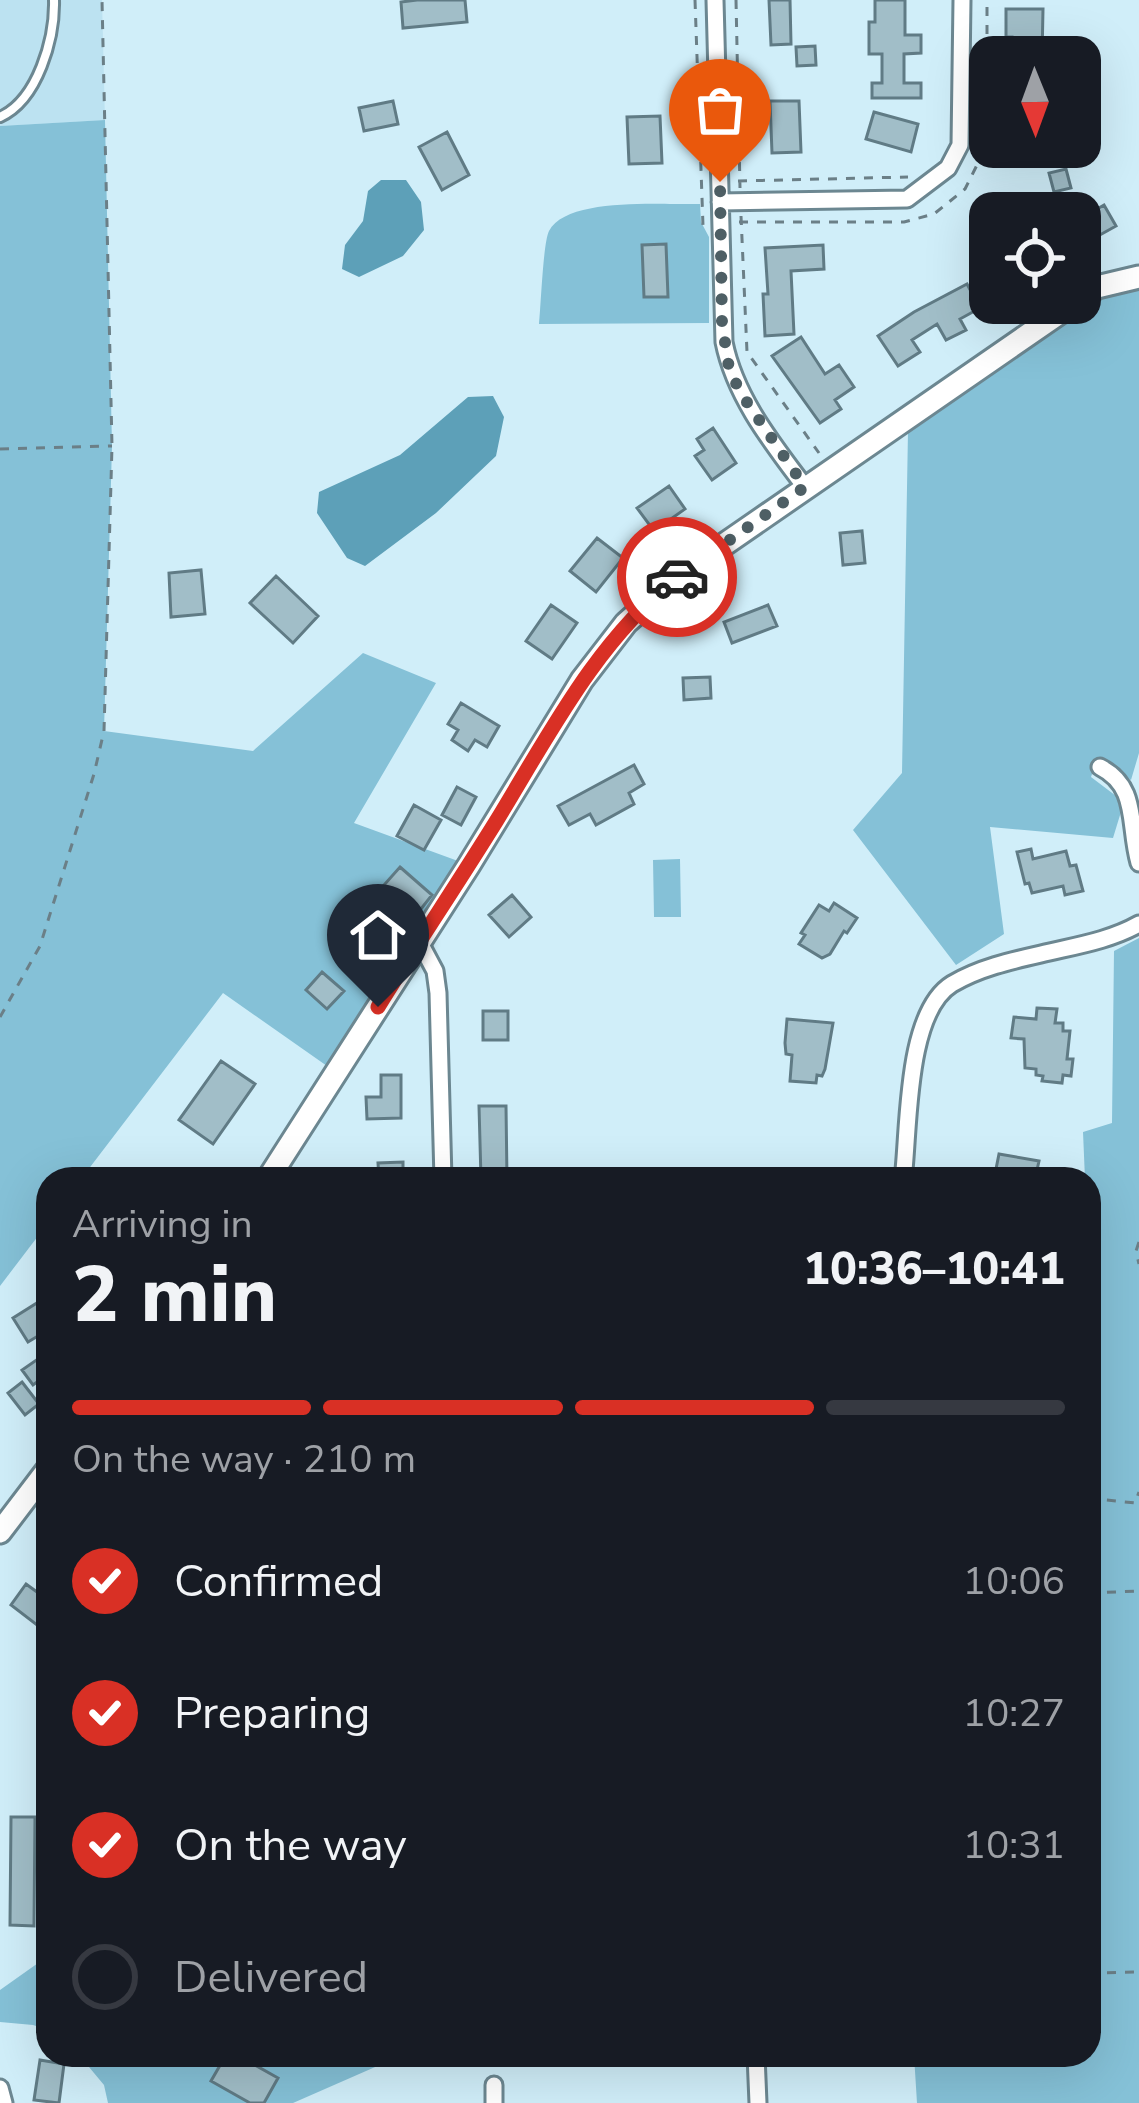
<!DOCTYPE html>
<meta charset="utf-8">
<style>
body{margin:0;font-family:"Nunito Sans",sans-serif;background:#20242c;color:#f1f3f6;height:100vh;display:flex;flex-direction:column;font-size:45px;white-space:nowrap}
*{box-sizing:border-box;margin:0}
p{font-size:39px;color:#9ea1a6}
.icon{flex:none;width:66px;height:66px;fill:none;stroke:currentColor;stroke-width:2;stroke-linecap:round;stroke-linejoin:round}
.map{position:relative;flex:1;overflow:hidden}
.sheet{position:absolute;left:36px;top:1167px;width:1065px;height:900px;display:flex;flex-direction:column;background:#171b24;border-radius:36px;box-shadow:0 12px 48px #0002}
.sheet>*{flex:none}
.needle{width:78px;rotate:179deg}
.buttons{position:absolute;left:969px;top:36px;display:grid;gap:24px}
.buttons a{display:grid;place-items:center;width:132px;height:132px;border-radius:24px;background:#171b24;box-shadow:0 12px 48px #0002;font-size:60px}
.pin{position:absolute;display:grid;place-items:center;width:102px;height:102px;color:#fff;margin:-123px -51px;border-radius:50% 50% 50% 0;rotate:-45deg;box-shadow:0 0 12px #0007}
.pin .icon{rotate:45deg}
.courier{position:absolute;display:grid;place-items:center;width:120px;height:120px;margin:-60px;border:9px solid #d93025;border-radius:50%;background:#fff;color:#222;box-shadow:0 3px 15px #0007}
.summary em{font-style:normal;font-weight:800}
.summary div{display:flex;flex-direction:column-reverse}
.summary{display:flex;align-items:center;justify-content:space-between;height:204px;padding:0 36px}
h1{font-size:78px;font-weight:800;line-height:90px}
.bar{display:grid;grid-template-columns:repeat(4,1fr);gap:18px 12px;align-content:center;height:144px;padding:0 36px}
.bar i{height:15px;border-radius:9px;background:#363941}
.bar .current{background:#d93025}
.bar p{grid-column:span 4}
ol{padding:0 36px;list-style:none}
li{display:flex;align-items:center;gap:36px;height:132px}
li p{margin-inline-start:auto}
li .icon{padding:12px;border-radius:50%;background:#d93025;color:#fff;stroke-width:4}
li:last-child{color:#9ea1a6}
li i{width:66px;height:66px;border:6px solid #363941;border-radius:50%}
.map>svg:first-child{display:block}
</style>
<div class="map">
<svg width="1139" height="2103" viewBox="0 0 1139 2103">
<rect width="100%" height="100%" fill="#d0eef9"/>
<path fill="#bce2f1" d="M 0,0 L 102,0 L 105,120 L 0,126 Z"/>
<path fill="#85c1d7" d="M 105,120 L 112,446 L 104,731 L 253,751 L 363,653 L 436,683 L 354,823 L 469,865 L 337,1073 L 223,993 L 81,1179 L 48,1179 L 48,1223 L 0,1286 L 0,126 Z
M 700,204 L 701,222 L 709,237 L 709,323 L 539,324 C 541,306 543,243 549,231 C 567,196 665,205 700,204 Z
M 1139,281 L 1139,753 L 1131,780 L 1098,757 L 1091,777 L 1124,802 L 1113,838 L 990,827 L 1004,934 L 956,965 L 853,830 L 902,773 L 908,431 L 1080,309 Z
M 680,859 L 681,917 L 654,917 L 653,860 Z
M 1139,938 L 1139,2103 L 917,2103 L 914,2055 L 1089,2055 L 1089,1179 L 1085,1179 L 1083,1132 L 1112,1123 L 1114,951 Z
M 48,1956 L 48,2030 L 33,2025 L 0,2022 L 0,1990 Z
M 79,2055 L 380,2055 L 382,2064 L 293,2103 L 108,2103 L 104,2085 Z"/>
<path fill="#5da0b8" d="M 381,180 L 406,180 L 421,202 L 424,230 L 403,256 L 359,277 L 342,269 L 345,245 L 363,221 L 368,191 Z
M 493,396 L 504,417 L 496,456 L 436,513 L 365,566 L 347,558 L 317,513 L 319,492 L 400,455 L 468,397 Z"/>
<path fill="#a1bec8" stroke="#607b85" stroke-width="3" d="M 417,0 L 465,0 L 467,22 L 403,28 L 401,2 Z
M 769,0 L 790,0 L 791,44 L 771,45 Z
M 875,0 L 905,0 L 905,35 L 921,35 L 921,53 L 904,54 L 904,83 L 921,83 L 921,98 L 872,98 L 872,83 L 882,83 L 882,54 L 869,54 L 869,22 L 875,22 Z
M 1006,9 L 1043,9 L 1042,57 L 1012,57 L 1012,37 L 1006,37 Z
M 815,46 L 816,65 L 797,66 L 796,47 Z
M 393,101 L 398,124 L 364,131 L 359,108 Z
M 770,101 L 799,101 L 801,152 L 772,153 Z
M 874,112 L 918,124 L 911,152 L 866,139 Z
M 660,116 L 662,163 L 629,164 L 627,117 Z
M 447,132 L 469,175 L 442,190 L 419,147 Z
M 1066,169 L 1071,188 L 1054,192 L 1049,173 Z
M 1104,205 L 1116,226 L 1080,246 L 1080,219 Z
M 666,244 L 668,297 L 644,297 L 642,245 Z
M 823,245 L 824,269 L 791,271 L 794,334 L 765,336 L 763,294 L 768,294 L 765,248 Z
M 967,284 L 980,308 L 960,319 L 966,330 L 946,340 L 937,324 L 912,340 L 920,352 L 898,366 L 878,336 L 914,312 Z
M 801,337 L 825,374 L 839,365 L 854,387 L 835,400 L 841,409 L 820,423 L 772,356 Z
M 713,428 L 736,463 L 712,480 L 695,456 L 704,450 L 697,439 Z
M 669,486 L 685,509 L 654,531 L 637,508 Z
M 862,531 L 865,563 L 843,565 L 840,533 Z
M 597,538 L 623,558 L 596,592 L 570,571 Z
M 201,570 L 205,614 L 171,617 L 169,573 Z
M 276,576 L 318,616 L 293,643 L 250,603 Z
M 551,605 L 577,623 L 552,659 L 526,641 Z
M 768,605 L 777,626 L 732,643 L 724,622 Z
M 710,677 L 711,698 L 684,700 L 683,678 Z
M 461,703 L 499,726 L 487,747 L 475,740 L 468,751 L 452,740 L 458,730 L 448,724 Z
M 634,765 L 644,784 L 629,793 L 634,804 L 596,825 L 590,814 L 569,825 L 558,806 Z
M 457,787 L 476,797 L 461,825 L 442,815 Z
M 414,805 L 441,820 L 424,850 L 397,836 Z
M 1031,849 L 1033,859 L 1066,851 L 1070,866 L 1076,865 L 1083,891 L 1065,895 L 1063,886 L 1032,893 L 1029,883 L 1025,884 L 1017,852 Z
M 400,867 L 432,895 L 417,914 L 384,885 Z
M 512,895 L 531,917 L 509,937 L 489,915 Z
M 834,903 L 857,918 L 847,933 L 844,931 L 830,954 L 822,958 L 799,944 L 805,935 L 801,933 L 819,905 L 829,911 Z
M 322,972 L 344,991 L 327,1009 L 306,990 Z
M 1037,1008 L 1057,1009 L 1055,1023 L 1063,1023 L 1063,1031 L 1070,1031 L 1067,1059 L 1073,1059 L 1071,1076 L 1063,1075 L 1062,1083 L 1042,1081 L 1043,1076 L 1036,1075 L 1036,1069 L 1025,1068 L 1024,1039 L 1011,1038 L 1014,1017 L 1036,1019 Z
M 483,1011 L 508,1011 L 508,1040 L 483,1040 Z
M 787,1019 L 833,1023 L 825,1069 L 822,1076 L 817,1075 L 816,1083 L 790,1081 L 792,1055 L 786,1054 L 785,1043 Z
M 221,1061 L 255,1084 L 213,1144 L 179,1120 Z
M 381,1075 L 401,1075 L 401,1118 L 367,1119 L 366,1097 L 381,1097 Z
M 479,1106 L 506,1106 L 507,1179 L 481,1179 Z
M 999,1154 L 1039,1161 L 1035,1179 L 994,1179 Z
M 403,1162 L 403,1179 L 379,1179 L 378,1163 Z
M 48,1296 L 48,1330 L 28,1342 L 13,1318 Z
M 48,1352 L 48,1374 L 33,1385 L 22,1370 Z
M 22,1382 L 39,1404 L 25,1415 L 8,1393 Z
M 26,1584 L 48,1600 L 48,1610 L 37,1625 L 11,1605 Z
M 11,1817 L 35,1817 L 34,1926 L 10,1925 Z
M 226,2055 L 237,2055 L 278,2078 L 264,2103 L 250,2103 L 211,2081 Z
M 40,2060 L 64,2064 L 59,2103 L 34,2100 Z"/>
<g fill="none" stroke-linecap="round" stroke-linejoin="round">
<g stroke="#6c8791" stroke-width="14">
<path id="lane" d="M 0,117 C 38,100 55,38 54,0"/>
</g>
<g stroke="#6c8791" stroke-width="21">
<path id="street" d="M 715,0 L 724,342 C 735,397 772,443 805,487
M 720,202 L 907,199 L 948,168 L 960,145 L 962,0
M 1100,767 C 1139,787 1128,824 1139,863
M 419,941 L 435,971 L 438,993 L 443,1179
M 901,1179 L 904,1170 C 909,1121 907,1012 952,984 C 979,968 1010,961 1041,954 C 1074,946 1109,941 1139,924
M 756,2055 L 758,2103
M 494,2085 L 494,2103
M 0,2088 L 4,2103"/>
</g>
<g stroke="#6c8791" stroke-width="27">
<path id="secondary" d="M 1080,299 L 1097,287 L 1139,277
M 268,1179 L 469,865 L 582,680 L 626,623 L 680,575 L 1074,303
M 0,1532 L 48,1469"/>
</g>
<path stroke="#6b7f87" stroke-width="3" stroke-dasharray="9 9" stroke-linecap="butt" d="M 695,0 L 703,226
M 736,0 L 740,188
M 738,181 L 908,177
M 741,216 L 747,352 L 819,453
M 739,222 L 904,222 L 934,214 L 965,189 L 987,145 L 987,0
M 0,449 L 112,446
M 0,1017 L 40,946 L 94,774 L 104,731 L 112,446 L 102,0
M 1139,1242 L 1136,1251 L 1139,1264
M 1089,1498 L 1135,1503 L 1139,1492
M 1089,1593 L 1139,1591
M 1089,1973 L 1139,1972"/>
<use href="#lane" stroke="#fff" stroke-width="8"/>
<use href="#street" stroke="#fff" stroke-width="15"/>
<use href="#secondary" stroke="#fff" stroke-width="21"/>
</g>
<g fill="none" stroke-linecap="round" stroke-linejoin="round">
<path stroke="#4e5f65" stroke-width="12" stroke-dasharray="0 21.6" d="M 677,577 L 805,487 L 740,392 L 729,368 L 722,323 L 720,182"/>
<path stroke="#d93025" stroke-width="15" d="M 378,1007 C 417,944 458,883 497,820 C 550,733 596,642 677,577"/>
</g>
</svg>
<div class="buttons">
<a><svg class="needle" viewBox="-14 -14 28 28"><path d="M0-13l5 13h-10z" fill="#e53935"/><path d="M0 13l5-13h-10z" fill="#9ea1a6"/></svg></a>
<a><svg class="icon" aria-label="locate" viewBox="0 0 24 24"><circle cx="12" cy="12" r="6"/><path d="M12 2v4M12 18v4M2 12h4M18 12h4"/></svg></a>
</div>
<div class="pin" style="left:720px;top:182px;background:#ea580c"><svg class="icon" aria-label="bag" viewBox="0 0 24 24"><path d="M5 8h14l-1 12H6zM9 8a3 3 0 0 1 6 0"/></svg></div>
<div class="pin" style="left:378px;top:1007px;background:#1f2937"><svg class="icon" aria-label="home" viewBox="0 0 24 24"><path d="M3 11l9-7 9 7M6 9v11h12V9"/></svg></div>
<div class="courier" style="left:677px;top:577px"><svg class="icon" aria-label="car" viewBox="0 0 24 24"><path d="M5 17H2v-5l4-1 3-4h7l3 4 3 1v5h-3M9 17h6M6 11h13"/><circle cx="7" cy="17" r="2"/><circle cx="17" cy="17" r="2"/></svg></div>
<section class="sheet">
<div class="summary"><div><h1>2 min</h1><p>Arriving in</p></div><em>10:36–10:41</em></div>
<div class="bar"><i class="current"></i><i class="current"></i><i class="current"></i><i></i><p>On the way · 210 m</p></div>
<ol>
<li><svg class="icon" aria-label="check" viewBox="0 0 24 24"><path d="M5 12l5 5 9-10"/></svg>Confirmed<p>10:06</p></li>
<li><svg class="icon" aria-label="check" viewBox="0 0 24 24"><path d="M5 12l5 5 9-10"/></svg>Preparing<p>10:27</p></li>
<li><svg class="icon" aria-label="check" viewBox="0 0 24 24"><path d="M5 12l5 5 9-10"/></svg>On the way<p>10:31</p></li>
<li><i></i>Delivered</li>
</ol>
</section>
</div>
